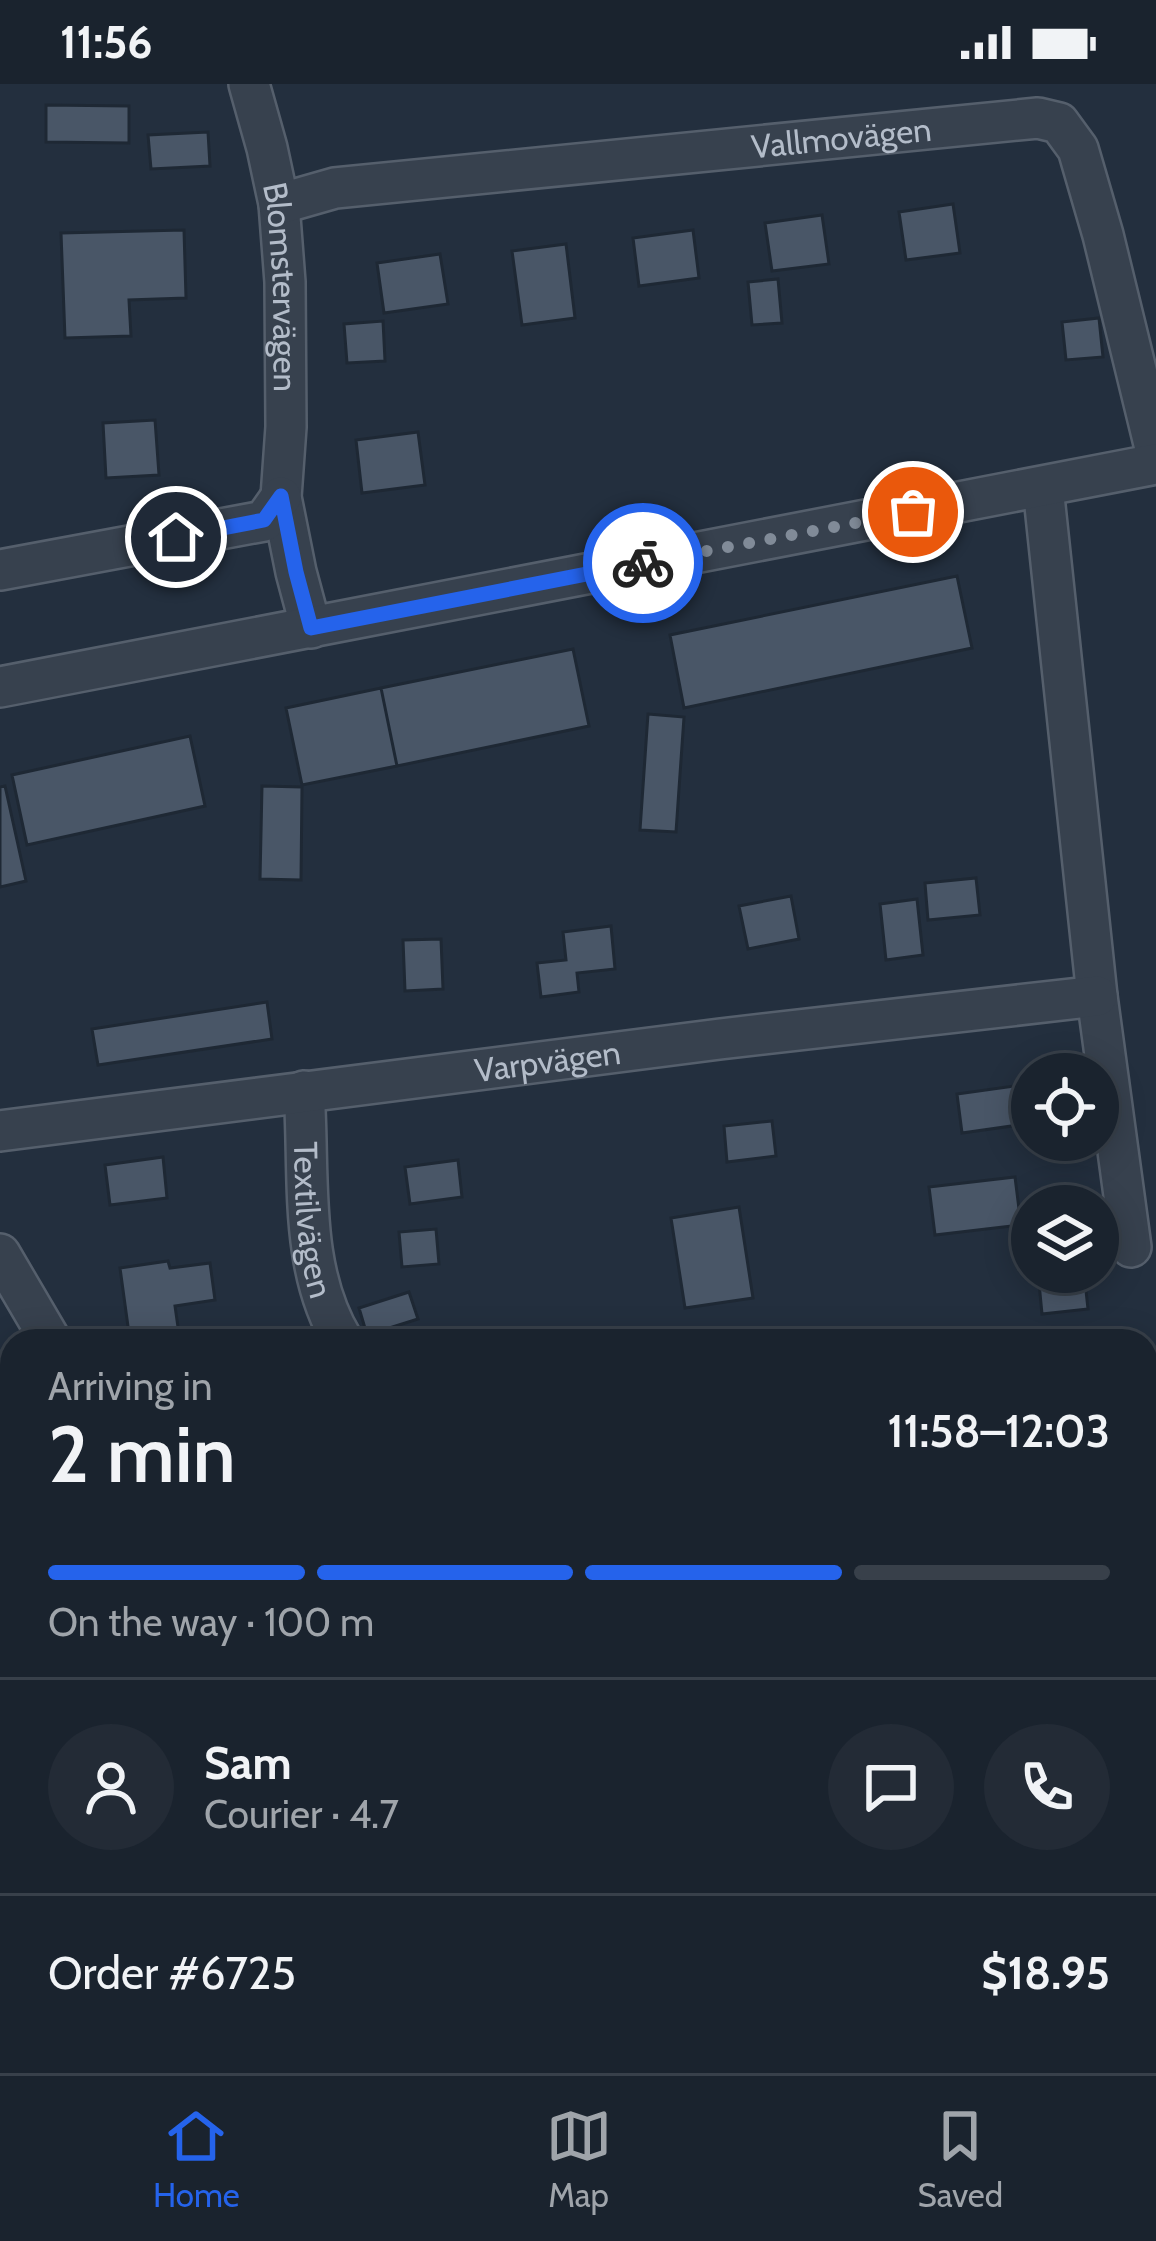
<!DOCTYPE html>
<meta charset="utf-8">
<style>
body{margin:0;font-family:Cabin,sans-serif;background:#232b36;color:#f1f3f6;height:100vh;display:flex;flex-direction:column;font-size:45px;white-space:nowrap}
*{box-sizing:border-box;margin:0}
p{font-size:39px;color:#9fa4aa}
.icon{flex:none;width:66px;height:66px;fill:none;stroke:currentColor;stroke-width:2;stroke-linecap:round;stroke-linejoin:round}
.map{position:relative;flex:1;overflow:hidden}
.drawer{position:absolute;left:0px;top:1245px;width:1158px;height:744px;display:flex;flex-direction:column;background:#1a232e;border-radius:36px 36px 0 0;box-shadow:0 6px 30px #0003,0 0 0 3px #38404a}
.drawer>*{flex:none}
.controls{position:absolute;left:1011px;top:969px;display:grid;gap:24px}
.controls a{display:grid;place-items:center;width:108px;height:108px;border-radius:50%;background:#1a232e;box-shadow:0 6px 30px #0003,0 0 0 3px #38404a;font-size:60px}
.pin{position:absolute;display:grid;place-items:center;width:102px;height:102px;color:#fff;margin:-51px;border:6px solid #fff;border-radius:50%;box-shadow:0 3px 12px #0007}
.courier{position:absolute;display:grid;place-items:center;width:120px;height:120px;margin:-60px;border:9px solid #2563eb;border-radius:50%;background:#fff;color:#222;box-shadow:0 3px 15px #0007}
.head em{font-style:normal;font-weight:600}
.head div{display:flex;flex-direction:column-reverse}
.head{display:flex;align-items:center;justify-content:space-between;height:204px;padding:0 48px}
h1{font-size:78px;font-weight:600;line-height:90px}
.bar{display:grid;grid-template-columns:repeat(4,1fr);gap:18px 12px;align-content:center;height:144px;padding:0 48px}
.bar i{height:15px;border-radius:9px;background:#38404a}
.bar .current{background:#2563eb}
.bar p{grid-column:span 4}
.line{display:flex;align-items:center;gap:30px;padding:0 48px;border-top:3px solid #38404a}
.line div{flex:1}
.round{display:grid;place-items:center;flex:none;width:126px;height:126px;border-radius:63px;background:#232b36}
.status{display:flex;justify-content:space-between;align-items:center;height:84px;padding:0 60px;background:#1a232e;direction:ltr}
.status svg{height:33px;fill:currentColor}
.menu{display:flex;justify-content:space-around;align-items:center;height:168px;border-top:3px solid #38404a;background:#1a232e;font-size:33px;color:#9fa4aa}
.menu a{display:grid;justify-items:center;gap:6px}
.menu .current{color:#2563eb}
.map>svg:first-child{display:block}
</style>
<div class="status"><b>11:56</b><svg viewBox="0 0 49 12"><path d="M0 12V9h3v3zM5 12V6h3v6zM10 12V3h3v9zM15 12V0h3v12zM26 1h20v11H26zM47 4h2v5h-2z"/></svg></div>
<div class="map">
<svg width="1156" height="1989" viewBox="0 0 1156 1989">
<rect width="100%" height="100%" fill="#232f3e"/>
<path fill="#253c3f" d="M 0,1787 L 12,1808 L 12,1919 L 0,1897 Z
M 44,1977 L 109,1977 L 116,1989 L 50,1989 Z"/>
<path fill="#495667" stroke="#1e2834" stroke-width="3" d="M 46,21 L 129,22 L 129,59 L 46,58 Z
M 208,48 L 210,82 L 151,85 L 148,51 Z
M 953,120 L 960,169 L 906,176 L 899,128 Z
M 822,131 L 829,180 L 772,187 L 765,139 Z
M 184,146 L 186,214 L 129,216 L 131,252 L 65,254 L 61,149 Z
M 693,146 L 699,194 L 639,202 L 633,154 Z
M 566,160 L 575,234 L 522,241 L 512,167 Z
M 440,170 L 448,220 L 384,229 L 377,179 Z
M 778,195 L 782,239 L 752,241 L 748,198 Z
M 1099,234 L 1103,273 L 1066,276 L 1062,238 Z
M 383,237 L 385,277 L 347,279 L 344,240 Z
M 155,336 L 159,391 L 106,394 L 103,339 Z
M 418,348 L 425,401 L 362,409 L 356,356 Z
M 957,492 L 972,564 L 684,624 L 670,551 Z
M 573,565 L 589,642 L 397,682 L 381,604 Z
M 381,604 L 397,682 L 302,701 L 286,624 Z
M 648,630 L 684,633 L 676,748 L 640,746 Z
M 190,652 L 205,722 L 27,761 L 12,691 Z
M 5,702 L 26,797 L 0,803 L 0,703 Z
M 262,702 L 302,703 L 301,796 L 260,795 Z
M 976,794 L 980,831 L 928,836 L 925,799 Z
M 791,812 L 799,855 L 748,865 L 739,822 Z
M 917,815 L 923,871 L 886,876 L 880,820 Z
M 611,842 L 615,885 L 577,889 L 579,908 L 541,913 L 537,879 L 566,876 L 563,848 Z
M 441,855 L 443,905 L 405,907 L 403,856 Z
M 267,918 L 272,955 L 98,981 L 92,945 Z
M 1021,1001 L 1026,1040 L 962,1049 L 957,1010 Z
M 772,1037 L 776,1072 L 727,1078 L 724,1042 Z
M 163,1073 L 167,1114 L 110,1121 L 105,1081 Z
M 458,1076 L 462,1113 L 410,1120 L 405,1083 Z
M 1015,1093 L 1021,1141 L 935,1151 L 929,1103 Z
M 739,1123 L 753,1214 L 685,1224 L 671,1134 Z
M 436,1145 L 439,1180 L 402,1183 L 399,1148 Z
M 168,1177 L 170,1184 L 210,1179 L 215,1216 L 175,1222 L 180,1257 L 130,1257 L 120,1184 Z
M 1084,1188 L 1088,1225 L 1042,1230 L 1038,1189 Z
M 409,1208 L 418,1235 L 367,1251 L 359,1224 Z
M 12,1446 L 12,1581 L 6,1571 L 0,1574 L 0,1453 Z
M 1156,1472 L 1156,1520 L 1146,1522 L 1146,1475 Z
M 12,1602 L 12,1721 L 0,1701 L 0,1609 Z
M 1156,1671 L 1156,1720 L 1149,1722 L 1156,1748 L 1156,1770 L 1146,1773 L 1146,1674 Z
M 457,1977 L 464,1989 L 265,1989 L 284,1977 Z
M 997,1977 L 1027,1977 L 1019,1989 L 1014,1989 Z"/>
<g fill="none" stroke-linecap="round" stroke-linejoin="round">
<g stroke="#555f6c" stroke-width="44">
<g id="minor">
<path id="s1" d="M 249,0 L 267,64 L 279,120 L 285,198 L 286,343 L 281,413 L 296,488 L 311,544"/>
<path id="s2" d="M 279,120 L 335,104 L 1038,34 L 1059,39 L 1078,65 L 1103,151 L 1156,368"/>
<path d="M 1043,403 L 1097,912 L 1131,1163"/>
<path d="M 0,486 L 264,437 L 281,413"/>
<path d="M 0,603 L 1156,380"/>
<path id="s3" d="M 304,1007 C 310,1090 298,1184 343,1257"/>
<path id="s4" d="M 0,1047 L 720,955 L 1097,912"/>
<path d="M 0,1170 L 51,1257"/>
<path d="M 0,1440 L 12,1433"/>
<path d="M 1146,1600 L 1156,1598"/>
<path d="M 0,1728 L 12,1749"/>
<path d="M 550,1977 L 588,1988 L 651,1981"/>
<path d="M 821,1977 L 840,1989"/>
</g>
</g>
<use href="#minor" stroke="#37414e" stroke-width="39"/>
</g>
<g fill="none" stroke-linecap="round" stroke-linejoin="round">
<path stroke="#818b98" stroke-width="12" stroke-dasharray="0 21.6" d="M 643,479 L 913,428"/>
<path stroke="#2563eb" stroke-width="15" d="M 176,453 L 264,436 L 281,412 L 296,488 L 311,544 L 643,479"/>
</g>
<g text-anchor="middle" stroke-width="9" stroke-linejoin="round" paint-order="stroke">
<g font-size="33" fill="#b3bcc9" stroke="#1c2632">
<text dy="12" stroke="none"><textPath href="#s2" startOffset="567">Vallmovägen</textPath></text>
<text dy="12" stroke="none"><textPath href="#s1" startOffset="207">Blomstervägen</textPath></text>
<text dy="12" stroke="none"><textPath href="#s4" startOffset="552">Varpvägen</textPath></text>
<text dy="12" stroke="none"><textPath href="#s3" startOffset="129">Textilvägen</textPath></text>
</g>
</g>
</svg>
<div class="controls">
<a><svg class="icon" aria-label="locate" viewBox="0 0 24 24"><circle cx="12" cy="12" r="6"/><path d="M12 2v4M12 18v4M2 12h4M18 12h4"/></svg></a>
<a><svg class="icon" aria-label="layers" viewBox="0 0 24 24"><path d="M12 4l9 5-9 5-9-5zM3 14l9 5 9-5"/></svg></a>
</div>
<div class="pin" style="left:913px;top:428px;background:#ea580c"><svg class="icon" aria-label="bag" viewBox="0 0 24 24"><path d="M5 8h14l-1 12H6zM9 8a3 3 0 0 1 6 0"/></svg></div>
<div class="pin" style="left:176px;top:453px;background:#1f2937"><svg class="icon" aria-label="home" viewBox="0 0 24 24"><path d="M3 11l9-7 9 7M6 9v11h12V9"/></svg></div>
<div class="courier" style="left:643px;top:479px"><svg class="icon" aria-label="bike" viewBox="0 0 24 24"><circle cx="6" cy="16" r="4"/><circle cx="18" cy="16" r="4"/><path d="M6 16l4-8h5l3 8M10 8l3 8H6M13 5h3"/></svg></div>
<section class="drawer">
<div class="head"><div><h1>2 min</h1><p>Arriving in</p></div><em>11:58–12:03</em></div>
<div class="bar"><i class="current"></i><i class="current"></i><i class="current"></i><i></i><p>On the way · 100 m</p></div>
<div class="line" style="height:216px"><a class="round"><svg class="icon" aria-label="person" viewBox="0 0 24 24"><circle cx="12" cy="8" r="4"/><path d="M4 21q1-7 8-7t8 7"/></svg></a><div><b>Sam</b><p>Courier · 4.7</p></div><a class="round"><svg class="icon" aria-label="chat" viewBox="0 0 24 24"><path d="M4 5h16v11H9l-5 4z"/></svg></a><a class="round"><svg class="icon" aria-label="phone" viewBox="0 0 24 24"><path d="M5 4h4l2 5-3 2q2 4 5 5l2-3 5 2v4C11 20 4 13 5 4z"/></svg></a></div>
<div class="line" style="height:156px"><div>Order #6725</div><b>$18.95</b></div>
</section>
</div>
<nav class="menu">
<a class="current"><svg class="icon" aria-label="home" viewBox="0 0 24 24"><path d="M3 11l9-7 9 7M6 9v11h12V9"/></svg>Home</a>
<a><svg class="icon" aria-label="map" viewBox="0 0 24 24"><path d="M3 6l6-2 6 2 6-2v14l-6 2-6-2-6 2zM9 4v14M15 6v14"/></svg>Map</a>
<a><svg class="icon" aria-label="saved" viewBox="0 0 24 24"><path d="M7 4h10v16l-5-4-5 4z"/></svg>Saved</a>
</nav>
